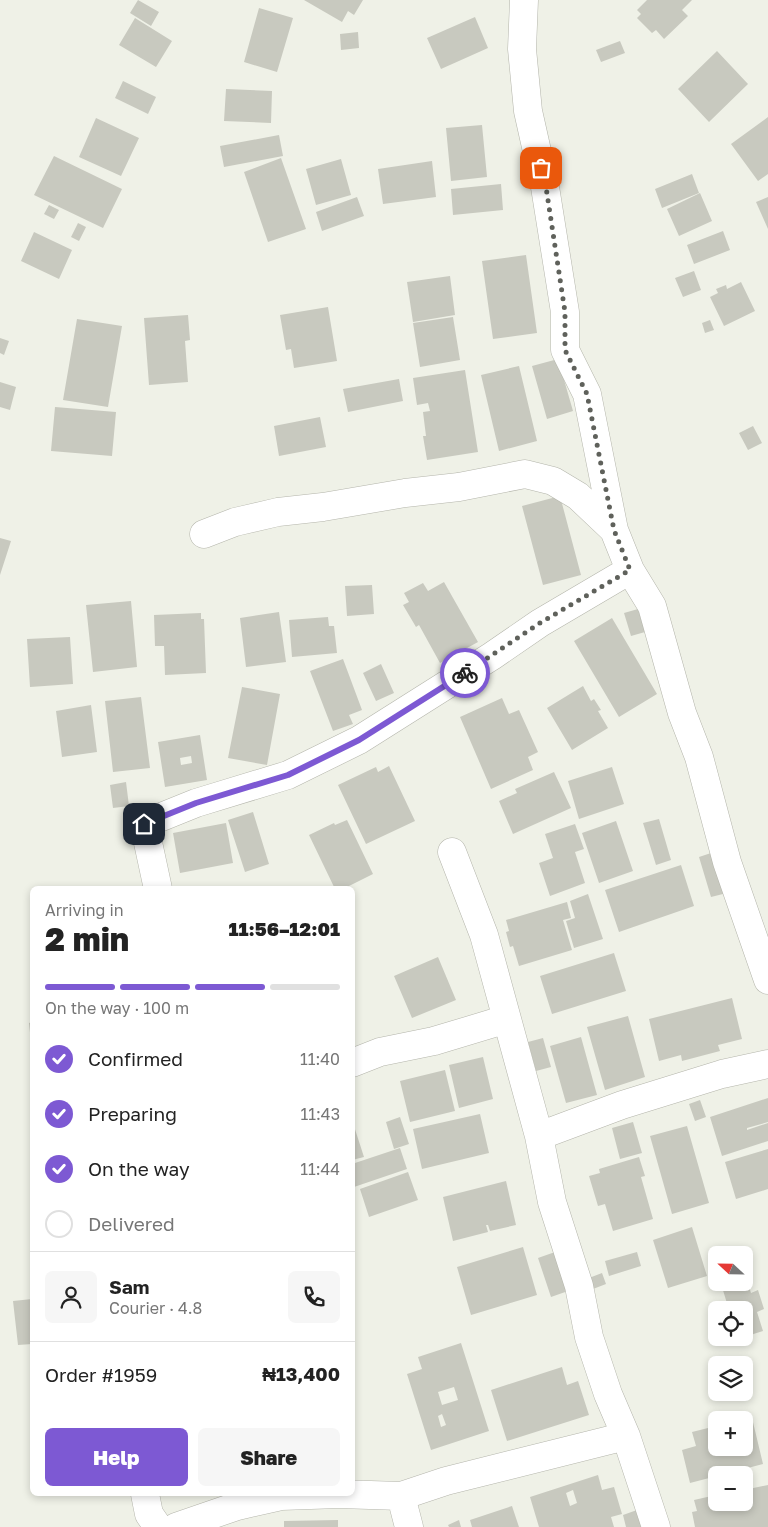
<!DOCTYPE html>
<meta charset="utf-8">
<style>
body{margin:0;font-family:"Golos Text",sans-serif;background:#f6f6f6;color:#222;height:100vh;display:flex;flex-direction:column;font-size:19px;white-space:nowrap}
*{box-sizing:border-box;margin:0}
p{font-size:16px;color:#767676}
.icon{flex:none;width:28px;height:28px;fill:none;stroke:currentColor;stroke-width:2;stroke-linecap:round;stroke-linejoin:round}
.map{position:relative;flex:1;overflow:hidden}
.panel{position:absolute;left:30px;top:886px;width:325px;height:610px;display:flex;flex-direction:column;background:#fff;border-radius:8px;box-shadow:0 2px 8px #0003}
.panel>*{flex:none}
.needle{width:32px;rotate:292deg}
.tools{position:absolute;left:708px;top:1246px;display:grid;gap:10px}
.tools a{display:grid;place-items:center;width:45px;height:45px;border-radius:8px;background:#fff;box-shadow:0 2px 8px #0003;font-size:25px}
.pin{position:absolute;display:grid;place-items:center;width:42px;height:42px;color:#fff;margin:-21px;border-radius:10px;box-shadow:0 2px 8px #0006}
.courier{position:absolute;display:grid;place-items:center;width:50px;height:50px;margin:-25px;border:4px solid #7d59d3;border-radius:50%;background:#fff;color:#222;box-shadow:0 1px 6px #0007}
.headline em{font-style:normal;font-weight:800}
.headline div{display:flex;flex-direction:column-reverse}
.headline{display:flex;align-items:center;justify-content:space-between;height:85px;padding:0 15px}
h1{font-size:32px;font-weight:800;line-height:38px}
.bar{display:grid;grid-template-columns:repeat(4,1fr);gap:8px 5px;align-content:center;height:60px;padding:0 15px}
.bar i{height:6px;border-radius:4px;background:#e0e0e0}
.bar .current{background:#7d59d3}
.bar p{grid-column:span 4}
.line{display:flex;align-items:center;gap:12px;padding:0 15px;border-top:1px solid #e0e0e0}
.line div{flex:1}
.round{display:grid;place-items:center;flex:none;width:52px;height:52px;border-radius:8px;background:#f6f6f6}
ol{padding:0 15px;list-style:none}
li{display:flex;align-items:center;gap:15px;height:55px}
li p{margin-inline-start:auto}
li .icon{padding:5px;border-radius:50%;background:#7d59d3;color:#fff;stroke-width:4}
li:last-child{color:#767676}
li i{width:28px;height:28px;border:2px solid #e0e0e0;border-radius:50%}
.primary-button{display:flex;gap:10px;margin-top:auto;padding:10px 15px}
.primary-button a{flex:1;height:58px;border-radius:8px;background:#7d59d3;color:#fff;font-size:20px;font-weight:800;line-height:58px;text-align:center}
.primary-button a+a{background:#f6f6f6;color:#222}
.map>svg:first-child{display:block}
</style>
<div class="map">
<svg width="768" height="1527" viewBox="0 0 768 1527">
<rect width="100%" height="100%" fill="#eff1e7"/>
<path fill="#c8c9bf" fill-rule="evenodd" d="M 138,0 L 159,12 L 151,26 L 130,13 Z
M 304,0 L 363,0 L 354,15 L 348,11 L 342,22 Z
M 647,0 L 692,0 L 682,10 L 688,16 L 664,39 L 656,30 L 652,33 L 637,18 L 641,14 L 637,10 Z
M 259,8 L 293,18 L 277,72 L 244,62 Z
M 475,17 L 488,48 L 441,69 L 427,38 Z
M 135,18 L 172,41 L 156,67 L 119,45 Z
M 358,32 L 359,48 L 341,50 L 340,34 Z
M 620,41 L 625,53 L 601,62 L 596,50 Z
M 717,51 L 748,84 L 709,122 L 678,89 Z
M 123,81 L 156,97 L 148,114 L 115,98 Z
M 226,89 L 272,91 L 271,123 L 224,121 Z
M 768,117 L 768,174 L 758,181 L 731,144 Z
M 96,118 L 139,138 L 121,176 L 79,157 Z
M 482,125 L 487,177 L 451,181 L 446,128 Z
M 279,135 L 283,156 L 224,167 L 220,146 Z
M 54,156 L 122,189 L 103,228 L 34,195 Z
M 281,158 L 306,229 L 268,242 L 244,172 Z
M 341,159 L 351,195 L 316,205 L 306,169 Z
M 432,161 L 436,197 L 383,204 L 378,169 Z
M 692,174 L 699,193 L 662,208 L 655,189 Z
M 501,184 L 503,210 L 453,215 L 451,189 Z
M 700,193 L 712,221 L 679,236 L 667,209 Z
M 357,197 L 364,216 L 322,231 L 316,212 Z
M 768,197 L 768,229 L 756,202 Z
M 49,205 L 59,210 L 54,219 L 44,214 Z
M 78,223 L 86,227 L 79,241 L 71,237 Z
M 723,231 L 730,250 L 694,264 L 687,245 Z
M 34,232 L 72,250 L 59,279 L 21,261 Z
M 526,255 L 537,333 L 493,339 L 482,261 Z
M 694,271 L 701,290 L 683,297 L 675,278 Z
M 450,276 L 455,315 L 413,322 L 407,282 Z
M 741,282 L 755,311 L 724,326 L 710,297 L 718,293 L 716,289 L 726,285 L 727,289 Z
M 328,307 L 337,361 L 294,368 L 291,349 L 286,350 L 280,315 Z
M 188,315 L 190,340 L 185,341 L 188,382 L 149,385 L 144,318 Z
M 453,317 L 460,360 L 420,367 L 413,323 Z
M 77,319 L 122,326 L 108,407 L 63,400 Z
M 710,320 L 714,330 L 705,333 L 702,323 Z
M 0,338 L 9,341 L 4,355 L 0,353 Z
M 558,359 L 573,411 L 547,419 L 532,366 Z
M 519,366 L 537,441 L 499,451 L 481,375 Z
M 465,370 L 478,452 L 427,460 L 423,436 L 426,436 L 423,412 L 430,411 L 428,403 L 417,405 L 413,378 Z
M 399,379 L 403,401 L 348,412 L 343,389 Z
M 0,382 L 16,387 L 10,410 L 0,407 Z
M 55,407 L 116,412 L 112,456 L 51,451 Z
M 320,417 L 326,447 L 279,456 L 274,426 Z
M 753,426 L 762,443 L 748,450 L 739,433 Z
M 560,496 L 581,575 L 543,585 L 522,506 Z
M 0,538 L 11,541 L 0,575 Z
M 444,582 L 478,642 L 440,663 L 419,625 L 416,627 L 403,605 L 409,602 L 404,593 L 423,583 L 428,591 Z
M 372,585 L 374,614 L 347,616 L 345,586 Z
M 131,601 L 137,667 L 93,672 L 86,605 Z
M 638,609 L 645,632 L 631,636 L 624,613 Z
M 279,612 L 286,662 L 246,667 L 240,618 Z
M 201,613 L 201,619 L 204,619 L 206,673 L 165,675 L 164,646 L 155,646 L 154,615 Z
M 328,617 L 329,626 L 334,626 L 337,653 L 292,657 L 289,620 Z
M 612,618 L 657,694 L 619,717 L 574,641 Z
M 70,637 L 73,684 L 30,687 L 27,639 Z
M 343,659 L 362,710 L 349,715 L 353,724 L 333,731 L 310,671 Z
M 381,664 L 394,693 L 376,701 L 363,673 Z
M 583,686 L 591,701 L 594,699 L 601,710 L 598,711 L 608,728 L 572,750 L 547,708 Z
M 242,687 L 280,694 L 267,765 L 228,758 Z
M 141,697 L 150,768 L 113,772 L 105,701 Z
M 502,698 L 509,714 L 519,710 L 538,752 L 528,757 L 533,770 L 491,789 L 460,717 Z
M 91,705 L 97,752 L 62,757 L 56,711 Z
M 200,735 L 207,780 L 165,787 L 158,742 ZM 191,756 L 192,763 L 181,765 L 180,758 Z
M 389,766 L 415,821 L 366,844 L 338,785 L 376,767 L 378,772 Z
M 612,767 L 624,804 L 579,819 L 568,781 Z
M 554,772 L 571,808 L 513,834 L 499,801 L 517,793 L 515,789 Z
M 126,782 L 129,806 L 113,808 L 110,785 Z
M 253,812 L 269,864 L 245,872 L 228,820 Z
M 659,819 L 671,860 L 656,865 L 643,823 Z
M 347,820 L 373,874 L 343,889 L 335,889 L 309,835 L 334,823 L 335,825 Z
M 616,821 L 633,871 L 599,883 L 582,833 Z
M 226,823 L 233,863 L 180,873 L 173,833 Z
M 575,824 L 584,849 L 575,852 L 585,883 L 550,896 L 539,863 L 553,858 L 545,834 Z
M 714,852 L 727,893 L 711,897 L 699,857 Z
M 681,865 L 694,906 L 619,932 L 605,890 Z
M 588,894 L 603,939 L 574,948 L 566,921 L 575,918 L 570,901 Z
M 567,902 L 571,918 L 563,920 L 572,950 L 519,966 L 513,946 L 510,947 L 506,932 L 509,931 L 506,920 Z
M 614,953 L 626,991 L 552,1014 L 540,976 Z
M 438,957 L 456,1000 L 412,1018 L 394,976 Z
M 732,998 L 742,1039 L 718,1045 L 720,1051 L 682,1061 L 681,1055 L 659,1061 L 649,1019 Z
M 628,1016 L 645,1077 L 605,1090 L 587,1027 Z
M 32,1022 L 32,1042 L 31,1042 L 29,1023 Z
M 581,1037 L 597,1095 L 566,1103 L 550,1046 Z
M 543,1038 L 551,1067 L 536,1071 L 528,1042 Z
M 483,1057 L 493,1099 L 459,1108 L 449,1065 Z
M 445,1070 L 455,1111 L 410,1122 L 400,1081 Z
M 768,1098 L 768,1122 L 747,1128 L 747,1130 L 768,1123 L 768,1141 L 722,1156 L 710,1117 Z
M 700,1100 L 706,1117 L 695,1121 L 689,1104 Z
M 480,1114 L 489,1153 L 422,1169 L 413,1129 Z
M 400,1117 L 409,1144 L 394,1149 L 386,1122 Z
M 352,1120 L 364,1157 L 352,1160 Z
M 633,1122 L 642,1153 L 620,1159 L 612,1128 Z
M 687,1126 L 709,1203 L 672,1214 L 650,1136 Z
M 400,1148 L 407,1169 L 354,1187 L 352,1183 L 352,1164 Z
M 768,1149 L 768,1189 L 736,1199 L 725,1162 Z
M 639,1157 L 645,1176 L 641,1177 L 653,1219 L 613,1231 L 605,1204 L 598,1206 L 589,1176 L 600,1173 L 599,1169 Z
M 408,1172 L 418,1200 L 369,1217 L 360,1189 Z
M 506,1181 L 516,1225 L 490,1231 L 488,1225 L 486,1225 L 488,1232 L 453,1241 L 443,1197 Z
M 692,1227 L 707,1276 L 668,1288 L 653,1240 Z
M 523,1247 L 537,1295 L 471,1315 L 457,1267 Z
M 555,1252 L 568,1291 L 551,1297 L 538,1258 Z
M 637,1252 L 641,1266 L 609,1276 L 605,1261 Z
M 602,1273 L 606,1284 L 593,1289 L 589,1278 Z
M 747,1280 L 751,1293 L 758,1290 L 764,1309 L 757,1312 L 763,1331 L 744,1337 L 744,1310 L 729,1310 L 722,1287 L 737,1282 L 744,1282 L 744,1281 Z
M 32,1299 L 32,1344 L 18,1345 L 13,1301 Z
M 461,1343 L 489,1431 L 431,1450 L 407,1374 L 422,1369 L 418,1357 ZM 454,1387 L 458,1400 L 442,1405 L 438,1392 ZM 442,1414 L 446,1425 L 441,1427 L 438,1416 Z
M 562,1367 L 567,1385 L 578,1381 L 589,1415 L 507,1441 L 491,1390 Z
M 752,1418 L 763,1464 L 690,1483 L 682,1450 L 696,1446 L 692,1432 L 716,1426 L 716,1448 L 744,1448 L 744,1420 Z
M 598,1475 L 602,1490 L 614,1487 L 622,1514 L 611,1517 L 614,1527 L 539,1527 L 530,1497 ZM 573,1490 L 577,1503 L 570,1506 L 566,1493 Z
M 768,1485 L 768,1527 L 695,1527 L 692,1512 L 697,1511 L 694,1500 L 716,1495 L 716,1502 L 744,1502 L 744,1490 Z
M 512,1506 L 519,1527 L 472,1527 L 470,1520 Z
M 637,1510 L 642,1527 L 626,1527 L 623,1515 Z
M 338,1520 L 338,1527 L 284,1527 L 284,1521 Z
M 459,1520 L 461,1527 L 449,1527 L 448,1525 Z"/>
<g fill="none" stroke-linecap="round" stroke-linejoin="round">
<g stroke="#b4b5ab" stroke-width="29">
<path id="minor" d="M 524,0 L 522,49 L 528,111 L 545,187 L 565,312 L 565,350 L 587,394 L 614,530 L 630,570 L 652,606 L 682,713 L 699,757 L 727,862 L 768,980
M 204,534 L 235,522 L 278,512 L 323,507 L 405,493 L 459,487 L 525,474 L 553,481 L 578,496 L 614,530
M 452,852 L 484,935 L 539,1136 L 552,1202 L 579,1286 L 589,1337 L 608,1394 L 626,1436 L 656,1527
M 158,889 L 144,824 L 196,803 L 288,775 L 359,740 L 492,656 L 540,623 L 630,570
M 352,1063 L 380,1052 L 434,1041 L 507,1019
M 539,1136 L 622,1105 L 722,1074 L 768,1064
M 145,1494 L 149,1514 L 158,1527
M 401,1496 L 409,1527
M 176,1527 L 237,1506 L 281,1496 L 339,1494 L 401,1496 L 446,1481 L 626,1436"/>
</g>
<use href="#minor" stroke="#fff" stroke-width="28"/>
</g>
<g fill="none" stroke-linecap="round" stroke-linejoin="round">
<path stroke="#5f615b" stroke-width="5" stroke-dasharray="0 9" d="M 465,673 L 540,623 L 630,570 L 614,530 L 587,394 L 565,350 L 565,312 L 546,187 L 541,168"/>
<path stroke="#7d59d3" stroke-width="6" d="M 144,824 L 196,803 L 288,775 L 359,740 L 465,673"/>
</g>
</svg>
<div class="tools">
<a><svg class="needle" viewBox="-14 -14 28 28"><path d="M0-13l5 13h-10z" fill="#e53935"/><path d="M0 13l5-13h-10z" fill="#767676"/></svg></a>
<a><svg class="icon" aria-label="locate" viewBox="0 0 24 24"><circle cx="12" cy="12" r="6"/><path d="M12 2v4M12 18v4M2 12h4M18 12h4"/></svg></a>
<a><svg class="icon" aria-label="layers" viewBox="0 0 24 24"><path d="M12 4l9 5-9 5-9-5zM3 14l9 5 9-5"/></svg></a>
<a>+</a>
<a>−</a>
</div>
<div class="pin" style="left:541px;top:168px;background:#ea580c"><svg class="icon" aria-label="bag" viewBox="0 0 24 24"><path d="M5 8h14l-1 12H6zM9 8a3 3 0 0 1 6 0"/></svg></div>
<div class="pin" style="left:144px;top:824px;background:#1f2937"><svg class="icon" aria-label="home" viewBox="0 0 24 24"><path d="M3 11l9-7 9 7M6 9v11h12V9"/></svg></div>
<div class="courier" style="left:465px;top:673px"><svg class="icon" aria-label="bike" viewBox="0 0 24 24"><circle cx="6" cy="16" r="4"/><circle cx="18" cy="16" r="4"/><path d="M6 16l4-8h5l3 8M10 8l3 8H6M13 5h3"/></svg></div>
<section class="panel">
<div class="headline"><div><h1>2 min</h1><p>Arriving in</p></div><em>11:56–12:01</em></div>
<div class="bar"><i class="current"></i><i class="current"></i><i class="current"></i><i></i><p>On the way · 100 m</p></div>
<ol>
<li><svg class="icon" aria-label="check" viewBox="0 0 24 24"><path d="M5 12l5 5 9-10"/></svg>Confirmed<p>11:40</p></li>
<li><svg class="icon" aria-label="check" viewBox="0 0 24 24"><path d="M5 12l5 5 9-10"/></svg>Preparing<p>11:43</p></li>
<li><svg class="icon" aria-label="check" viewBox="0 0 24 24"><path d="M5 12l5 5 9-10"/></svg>On the way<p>11:44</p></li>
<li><i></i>Delivered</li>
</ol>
<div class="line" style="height:90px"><a class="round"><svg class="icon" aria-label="person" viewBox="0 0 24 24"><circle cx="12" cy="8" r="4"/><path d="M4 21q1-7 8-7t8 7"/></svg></a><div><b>Sam</b><p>Courier · 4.8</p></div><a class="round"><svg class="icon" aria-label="phone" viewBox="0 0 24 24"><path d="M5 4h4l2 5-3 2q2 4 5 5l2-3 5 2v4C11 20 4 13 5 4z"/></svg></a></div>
<div class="line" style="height:65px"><div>Order #1959</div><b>₦13,400</b></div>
<div class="primary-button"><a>Help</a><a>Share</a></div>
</section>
</div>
